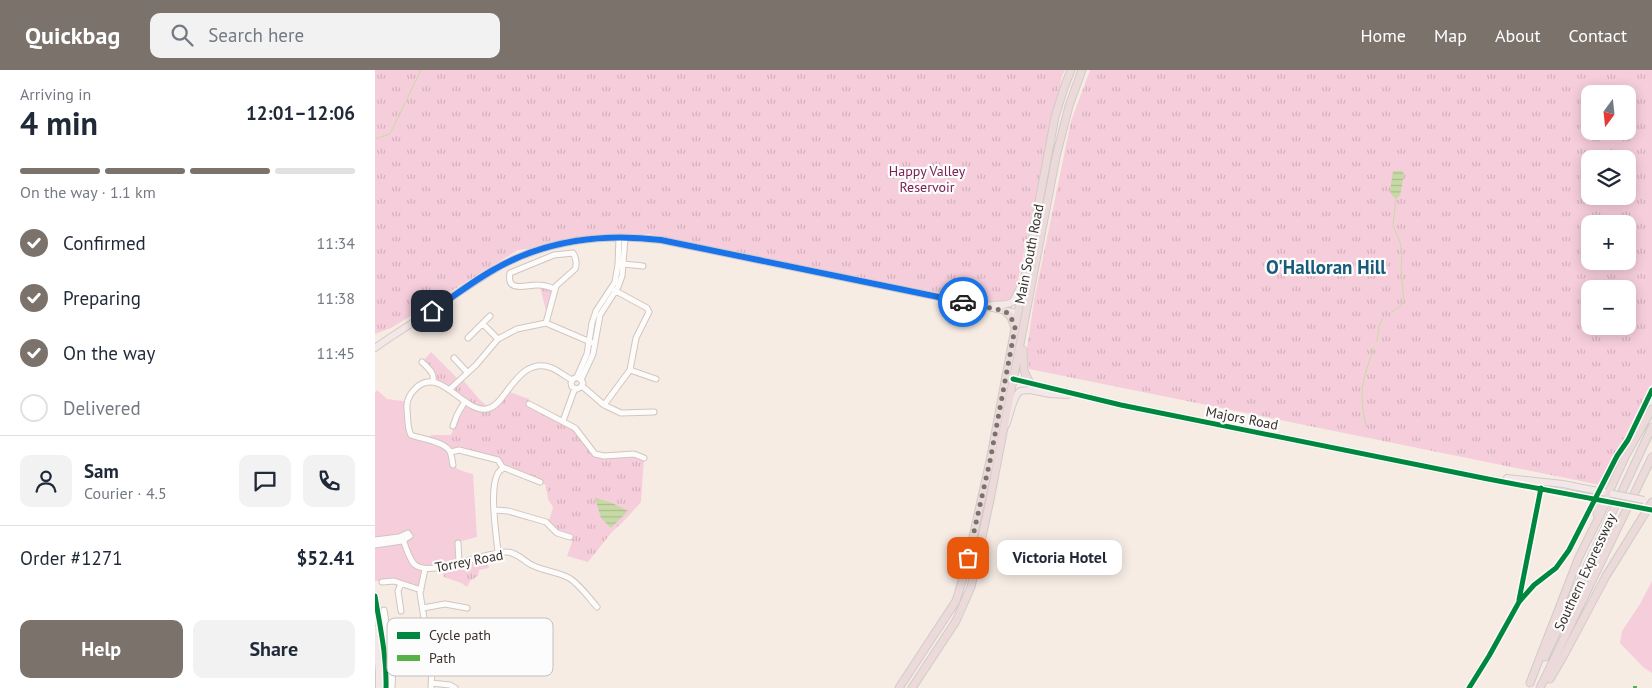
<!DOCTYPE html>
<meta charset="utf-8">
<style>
body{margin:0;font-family:"PT Sans",sans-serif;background:#f2f2f3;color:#1f2937;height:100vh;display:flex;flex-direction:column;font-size:19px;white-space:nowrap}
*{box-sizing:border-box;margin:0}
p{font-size:16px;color:#747a83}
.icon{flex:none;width:28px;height:28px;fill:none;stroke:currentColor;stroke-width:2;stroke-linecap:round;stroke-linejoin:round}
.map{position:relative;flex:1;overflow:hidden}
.details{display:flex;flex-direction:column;background:#fff;width:375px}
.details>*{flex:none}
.needle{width:32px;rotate:195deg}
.fabs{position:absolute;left:1206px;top:15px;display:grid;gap:10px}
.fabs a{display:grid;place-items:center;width:55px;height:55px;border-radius:10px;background:#fff;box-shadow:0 2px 12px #0003;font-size:25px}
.pin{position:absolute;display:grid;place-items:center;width:42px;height:42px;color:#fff;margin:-21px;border-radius:10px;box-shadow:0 2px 8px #0006}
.courier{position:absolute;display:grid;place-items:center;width:50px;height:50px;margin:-25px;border:4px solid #1a73e8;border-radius:50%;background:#fff;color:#222;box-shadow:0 1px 6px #0007}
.bubble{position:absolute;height:35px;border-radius:10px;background:#fff;box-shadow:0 2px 12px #0003;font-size:16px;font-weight:800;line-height:35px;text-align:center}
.headline em{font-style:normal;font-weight:800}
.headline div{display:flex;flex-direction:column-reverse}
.headline{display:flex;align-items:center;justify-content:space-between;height:85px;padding:0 20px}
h1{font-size:32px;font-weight:800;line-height:38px}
.bar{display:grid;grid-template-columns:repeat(4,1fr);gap:8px 5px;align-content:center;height:60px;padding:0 20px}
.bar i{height:6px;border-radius:4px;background:#e0e1e3}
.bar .current{background:#7c726c}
.bar p{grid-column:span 4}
.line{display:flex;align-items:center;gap:12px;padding:0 20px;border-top:1px solid #e0e1e3}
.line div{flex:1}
.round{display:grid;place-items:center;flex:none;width:52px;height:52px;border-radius:10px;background:#f2f2f3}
ol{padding:0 20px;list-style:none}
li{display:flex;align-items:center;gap:15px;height:55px}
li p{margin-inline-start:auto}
li .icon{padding:5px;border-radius:50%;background:#7c726c;color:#fff;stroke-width:4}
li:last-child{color:#747a83}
li i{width:28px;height:28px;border:2px solid #e0e1e3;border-radius:50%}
.cta{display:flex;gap:10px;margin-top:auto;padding:10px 20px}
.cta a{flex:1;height:58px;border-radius:10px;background:#7c726c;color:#fff;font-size:20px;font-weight:800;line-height:58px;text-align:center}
.cta a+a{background:#f2f2f3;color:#1f2937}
header{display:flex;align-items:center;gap:30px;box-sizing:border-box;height:70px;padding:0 25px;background:#7c726c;color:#fff}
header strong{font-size:24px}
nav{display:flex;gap:28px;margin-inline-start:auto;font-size:18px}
.search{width:350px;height:45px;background:#f2f2f3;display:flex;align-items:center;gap:12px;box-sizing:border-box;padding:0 18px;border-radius:10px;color:#747a83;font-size:19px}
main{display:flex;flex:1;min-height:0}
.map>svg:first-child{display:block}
</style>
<header>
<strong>Quickbag</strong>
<div class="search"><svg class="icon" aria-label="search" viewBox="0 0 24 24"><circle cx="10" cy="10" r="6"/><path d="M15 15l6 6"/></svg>Search here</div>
<nav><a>Home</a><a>Map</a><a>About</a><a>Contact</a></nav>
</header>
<main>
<section class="details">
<div class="headline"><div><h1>4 min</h1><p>Arriving in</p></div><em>12:01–12:06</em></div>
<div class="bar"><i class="current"></i><i class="current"></i><i class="current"></i><i></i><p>On the way · 1.1 km</p></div>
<ol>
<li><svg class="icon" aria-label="check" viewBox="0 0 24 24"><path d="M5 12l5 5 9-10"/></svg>Confirmed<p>11:34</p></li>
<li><svg class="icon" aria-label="check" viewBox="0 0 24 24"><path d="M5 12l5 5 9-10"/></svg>Preparing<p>11:38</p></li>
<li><svg class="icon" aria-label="check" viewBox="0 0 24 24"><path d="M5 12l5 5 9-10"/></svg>On the way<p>11:45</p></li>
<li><i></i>Delivered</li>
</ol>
<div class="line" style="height:90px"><a class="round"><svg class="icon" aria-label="person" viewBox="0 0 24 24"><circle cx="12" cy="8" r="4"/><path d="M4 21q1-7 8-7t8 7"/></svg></a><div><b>Sam</b><p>Courier · 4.5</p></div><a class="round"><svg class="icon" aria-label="chat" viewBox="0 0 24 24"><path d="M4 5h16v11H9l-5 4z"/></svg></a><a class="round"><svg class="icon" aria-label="phone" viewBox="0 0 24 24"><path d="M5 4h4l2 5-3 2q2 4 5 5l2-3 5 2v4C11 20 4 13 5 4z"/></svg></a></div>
<div class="line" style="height:65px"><div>Order #1271</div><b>$52.41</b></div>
<div class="cta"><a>Help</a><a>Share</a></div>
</section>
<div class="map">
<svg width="1277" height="618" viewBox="0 0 1277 618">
<defs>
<pattern id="park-tufts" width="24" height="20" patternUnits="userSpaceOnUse" patternTransform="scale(1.25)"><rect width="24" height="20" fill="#f6cedb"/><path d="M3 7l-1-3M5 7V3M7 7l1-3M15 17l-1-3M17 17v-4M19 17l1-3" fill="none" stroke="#d4b1bc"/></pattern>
<pattern id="water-rules" width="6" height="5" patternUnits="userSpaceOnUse" patternTransform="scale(1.25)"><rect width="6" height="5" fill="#c7daa6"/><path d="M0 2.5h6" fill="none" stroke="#acbc8f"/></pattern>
</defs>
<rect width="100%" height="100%" fill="#f7ece4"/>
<path fill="#f6cedb" d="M 2,320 L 12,329 L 28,331 L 31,334 L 36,365 L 72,378 C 79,399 77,398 98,404 L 102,467 L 83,472 L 84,492 L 50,499 L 46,520 L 19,511 L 0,511 L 0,323 Z
M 1277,511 L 1277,603 L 1268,597 L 1245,573 L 1247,561 L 1265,534 Z"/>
<path fill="url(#park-tufts)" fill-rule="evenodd" d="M 0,0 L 690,0 L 687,6 L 637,238 L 273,164 L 143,180 L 16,258 L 0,264 Z
M 715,0 L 1277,0 L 1277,315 L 1225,415 L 654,299 L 652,278 L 659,231 L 696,51 ZM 1215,24 L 1252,24 L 1252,61 L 1215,61 ZM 1215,89 L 1252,89 L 1252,126 L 1215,126 ZM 1215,154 L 1252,154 L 1252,191 L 1215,191 ZM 1215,219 L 1252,219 L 1252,256 L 1215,256 Z
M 165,217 L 174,219 L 177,222 L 172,241 L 171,241 Z
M 56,282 L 82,308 L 75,316 L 59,311 L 59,307 L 47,292 Z
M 87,309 L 106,331 L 112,336 L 112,338 L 118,336 L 132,321 L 154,329 L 153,332 L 200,358 L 220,384 L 259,384 L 269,388 L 266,432 L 249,451 L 237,462 L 213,492 L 192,486 L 197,472 L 195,467 L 186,464 L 171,452 L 175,448 L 178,437 L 173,429 L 171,415 L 130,398 L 126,394 L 84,380 L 76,382 L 50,368 L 57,365 L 76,365 L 82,345 L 90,331 L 78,321 L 80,316 Z
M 110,486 L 114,498 L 104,500 L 103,506 L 95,511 L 92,517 L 86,513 L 69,507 L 66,498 Z"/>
<path fill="url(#water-rules)" d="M 1018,101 L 1027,101 L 1029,104 L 1025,126 L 1021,128 L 1017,126 L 1015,121 Z
M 220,428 L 235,432 L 253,441 L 236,458 L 226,448 Z"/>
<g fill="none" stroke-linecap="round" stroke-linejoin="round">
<path stroke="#c7daa6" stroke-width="1" d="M 0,69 L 15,64 L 46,0
M 1017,242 L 1026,236 L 1029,231 L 1026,201 L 1027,183 L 1025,172 L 1018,155 L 1021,128
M 1002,271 L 1004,256 L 1008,248
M 991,356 C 983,321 988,310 999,277"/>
<g stroke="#cfc6c0" stroke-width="7">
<path id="minor" d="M 248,194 L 268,196
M 171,253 L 181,216 L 200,199 C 202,195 201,187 198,183 L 179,185 L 135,203 C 131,224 153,214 163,215 C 169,215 175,217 180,219
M 108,254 L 123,269
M 93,268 L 115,246
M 79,288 L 92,302
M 47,292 C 53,298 60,303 58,312
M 255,300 L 281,309
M 202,307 L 206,310 L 208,313 L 206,317 L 202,319 L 197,317 L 196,313 L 198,309 L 202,307 L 212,284 L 217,253 L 221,241 L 240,212 L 243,195 L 244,168
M 206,310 L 218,284 L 225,245 L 243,217 L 247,206 L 250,168
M 207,316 L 229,335 L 246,343 L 279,342
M 75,319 L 101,295 L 123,269 L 142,259 L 171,253 L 220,274
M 154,334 L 200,358 L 220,384 L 229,386 L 259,384 L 269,388
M 229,335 L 255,300 L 261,268 L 274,242 L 272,238 L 239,220
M 188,351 L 200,318
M 78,356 L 82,345 L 90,331
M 76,382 L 84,380 L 123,390 L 128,398
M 78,395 C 77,391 77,384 74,380 C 67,371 46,369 36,365 C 32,358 33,348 32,339 C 31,331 34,325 40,319 C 64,294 89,343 111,339 C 119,338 124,332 129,325 C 141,309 154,289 177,298 C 184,301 191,307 197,310
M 120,440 L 133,441 L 171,452 L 182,463 L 195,467
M 27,466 C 30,475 33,487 39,494 C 55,509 110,481 132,482 C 144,483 149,492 159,496 C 170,501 182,502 192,507 C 202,511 214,528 222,537
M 0,470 L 24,467 L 33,463
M 83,473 L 84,492
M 0,475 L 27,471 L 35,466
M 123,483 C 122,467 110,401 130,398 L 165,412
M 50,499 L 45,523 L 57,600 L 56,618
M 7,512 L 19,511 L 46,520
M 48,538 L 70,534 L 92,538
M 9,540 L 18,597 L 17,618
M 26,541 L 23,521 L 26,514
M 56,613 L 75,615 L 80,618"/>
</g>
<g stroke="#d0cbc7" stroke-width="8">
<path id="major" d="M 615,235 C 641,234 636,236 647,213
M 0,278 C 19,264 40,252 60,238 C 80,225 100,211 120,199 C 170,170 229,163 286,170 L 642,243
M 634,308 L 746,335 L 1113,409 L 1234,431
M 631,355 C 636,344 637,328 645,321 L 655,320 L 675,324 L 692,325
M 1132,408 L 1188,414 L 1238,424
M 0,526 C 5,557 12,587 11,618
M 0,559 L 4,602 L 4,618"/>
</g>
<g stroke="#d0cbc7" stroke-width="9">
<path id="highway" d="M 630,241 L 636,247 L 640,258
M 648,280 L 649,301 L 655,313
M 1219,429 L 1223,434 L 1222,444
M 1170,587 L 1277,357
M 1175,609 L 1189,585 L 1231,506 L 1277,432
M 1155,613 L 1204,487 L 1230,435 L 1235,420 L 1251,385 L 1277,339
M 524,618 L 581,531 L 591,498 L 615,391 L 680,47 L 689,18 L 696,0
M 537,618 L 581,551 L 596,517 L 615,430 L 681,87 L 694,36 L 707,0
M 1165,618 L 1277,387"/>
</g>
<use href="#minor" stroke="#fefcfb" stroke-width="5"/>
<use href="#major" stroke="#f3e8e7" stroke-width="6"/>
<use href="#highway" stroke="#ebdad9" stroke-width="7"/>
<g stroke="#d0cbc7" stroke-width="8" stroke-linecap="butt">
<path id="major-bridge" d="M 1238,424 L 1269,430
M 1234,431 L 1267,438"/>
</g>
<use href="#major-bridge" stroke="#f3e8e7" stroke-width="6"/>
<path stroke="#56b246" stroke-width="4" stroke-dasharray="8 4" stroke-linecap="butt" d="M 1258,618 L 1262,618"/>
<g stroke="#fcfcfc" stroke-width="8">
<path id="cycleway" d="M 638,309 L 746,335 L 1113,409 L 1277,440
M 0,526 C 5,557 12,587 11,618
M 1144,530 L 1166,418
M 1094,618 L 1114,586 L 1144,532 L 1159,515 L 1181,498 L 1194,480 L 1242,386 L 1253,370 L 1277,320"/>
</g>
<use href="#cycleway" stroke="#00873e" stroke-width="5"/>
</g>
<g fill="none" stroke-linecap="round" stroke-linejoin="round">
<path stroke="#7c726c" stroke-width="5" stroke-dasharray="0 9" d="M 588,232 L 630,241 L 636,247 L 640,258 L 615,391 L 593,488"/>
<path stroke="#1a73e8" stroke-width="6" d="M 57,241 C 78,227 98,211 120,199 C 170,170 229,163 286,170 L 588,232"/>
</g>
<g text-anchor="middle" stroke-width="4.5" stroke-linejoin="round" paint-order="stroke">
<g font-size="14" fill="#7a2355" stroke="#fcfcfc">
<text x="552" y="106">Happy Valley<tspan x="552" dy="16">Reservoir</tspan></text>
</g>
<g font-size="14" fill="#39312c" stroke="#fcfcfc">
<text transform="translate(654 184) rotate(-79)" y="5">Main South Road</text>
<text transform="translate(867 348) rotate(11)" y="5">Majors Road</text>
<text transform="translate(94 491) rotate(-11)" y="5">Torrey Road</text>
<text transform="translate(1210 502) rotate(-65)" y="5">Southern Expressway</text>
</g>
<g font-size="19" font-weight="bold" fill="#185b79" stroke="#fcfcfc">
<text x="951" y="204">O'Halloran Hill</text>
</g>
</g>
<rect x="12" y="548" width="166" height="58" rx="8" fill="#fcfcfc" stroke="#c2bfbe" stroke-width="1"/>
<rect x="22" y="562" width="23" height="7" fill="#00873e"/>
<rect x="22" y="585" width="23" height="6" fill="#56b246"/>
<g font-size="14" fill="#39312c">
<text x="54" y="570">Cycle path</text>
<text x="54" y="593">Path</text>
</g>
</svg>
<div class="fabs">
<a><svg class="needle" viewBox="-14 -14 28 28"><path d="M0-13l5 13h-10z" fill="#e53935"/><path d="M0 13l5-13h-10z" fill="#747a83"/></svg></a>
<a><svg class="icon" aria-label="layers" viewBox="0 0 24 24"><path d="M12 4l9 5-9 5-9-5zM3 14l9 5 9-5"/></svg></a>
<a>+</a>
<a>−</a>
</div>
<div class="pin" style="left:593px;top:488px;background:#ea580c"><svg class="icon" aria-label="bag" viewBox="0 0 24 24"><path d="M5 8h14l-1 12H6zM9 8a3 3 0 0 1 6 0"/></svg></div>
<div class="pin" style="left:57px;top:241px;background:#1f2937"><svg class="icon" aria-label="home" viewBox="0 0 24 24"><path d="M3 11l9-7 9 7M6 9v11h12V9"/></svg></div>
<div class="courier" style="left:588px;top:232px"><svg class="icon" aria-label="car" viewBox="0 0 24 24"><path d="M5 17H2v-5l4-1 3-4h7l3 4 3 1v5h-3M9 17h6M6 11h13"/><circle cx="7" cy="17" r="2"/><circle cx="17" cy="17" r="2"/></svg></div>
<div class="bubble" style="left:622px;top:470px;width:125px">Victoria Hotel</div>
</div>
</main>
